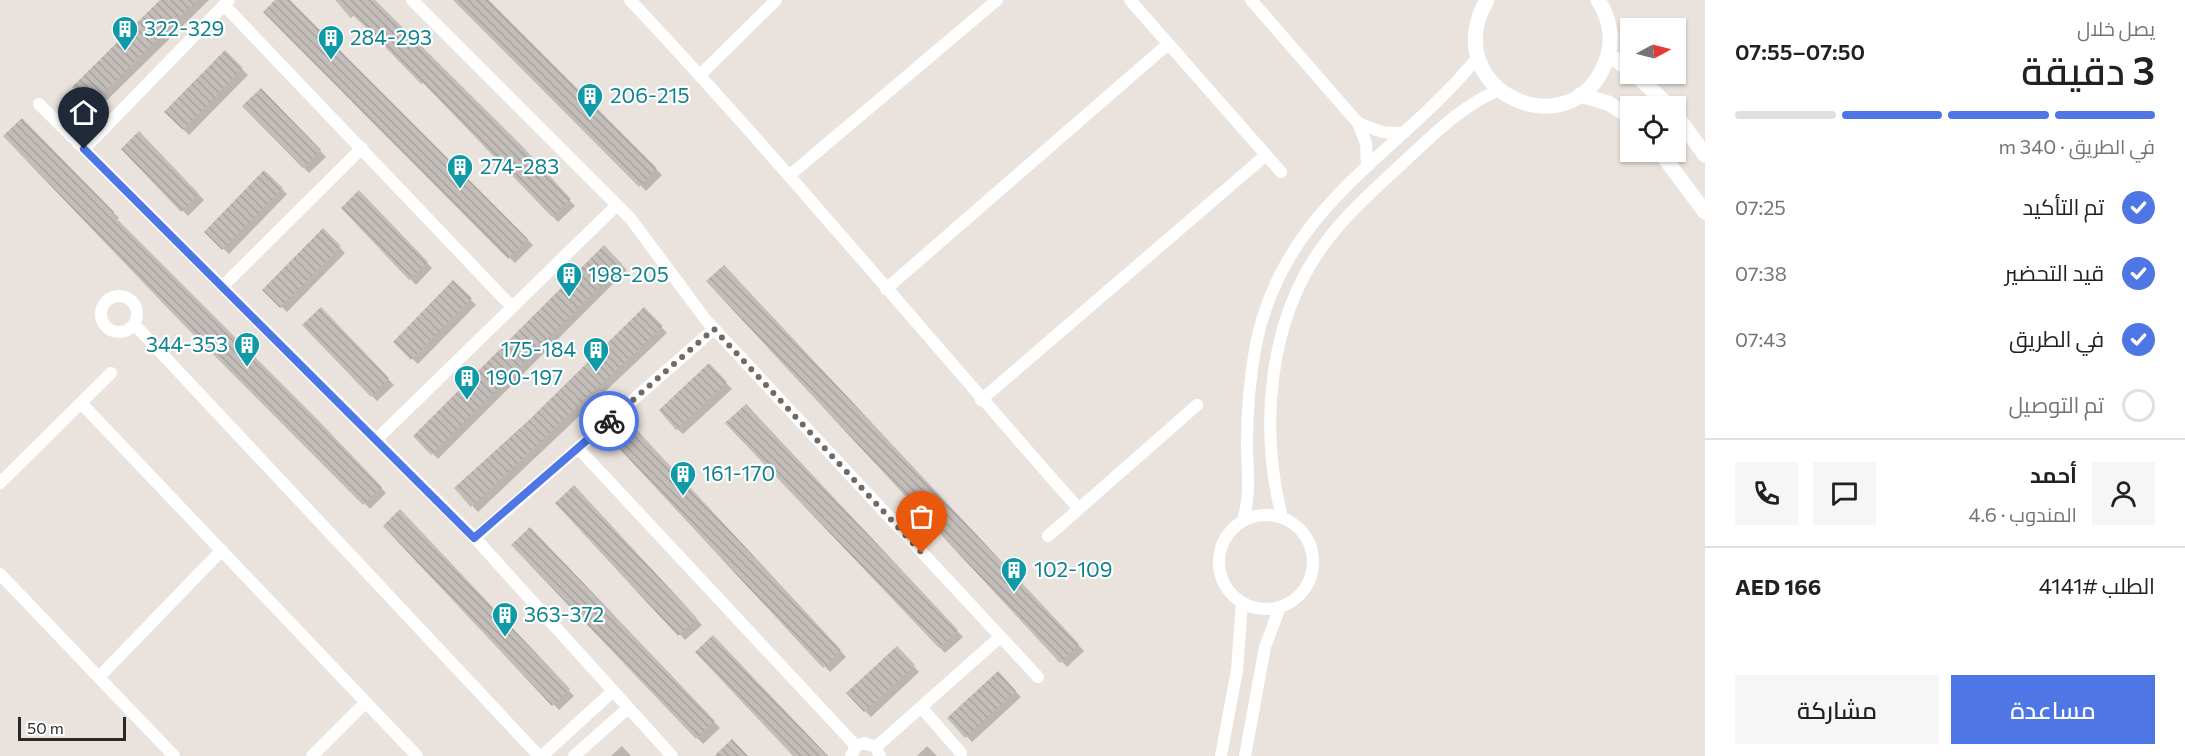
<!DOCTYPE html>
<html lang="ar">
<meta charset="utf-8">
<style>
body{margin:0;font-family:Commissioner,Cairo,sans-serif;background:#f6f6f6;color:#202124;direction:rtl;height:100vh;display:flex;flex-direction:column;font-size:22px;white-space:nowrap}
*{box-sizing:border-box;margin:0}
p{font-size:20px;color:#757577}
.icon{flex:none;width:33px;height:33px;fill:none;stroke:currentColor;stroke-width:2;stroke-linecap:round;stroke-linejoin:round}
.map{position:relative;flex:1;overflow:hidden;direction:ltr}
.panel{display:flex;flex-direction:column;background:#fff;width:480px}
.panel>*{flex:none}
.needle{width:39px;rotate:83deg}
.buttons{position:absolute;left:1620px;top:18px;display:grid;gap:12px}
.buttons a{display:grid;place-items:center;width:66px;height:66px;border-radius:0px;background:#fff;box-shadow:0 2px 4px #0004;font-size:30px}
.scale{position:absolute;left:18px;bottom:15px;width:108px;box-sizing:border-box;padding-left:6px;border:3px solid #292929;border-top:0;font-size:16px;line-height:21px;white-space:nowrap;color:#292929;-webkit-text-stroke:4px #fff;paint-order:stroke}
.pin{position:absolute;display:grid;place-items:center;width:51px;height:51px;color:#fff;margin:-62px -26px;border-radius:50% 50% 50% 0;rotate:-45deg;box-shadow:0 0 6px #0007}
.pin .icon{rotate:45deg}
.courier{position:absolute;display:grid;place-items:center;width:60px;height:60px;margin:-30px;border:4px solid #4e76e5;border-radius:50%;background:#fff;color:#222;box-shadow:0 2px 8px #0007}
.summary em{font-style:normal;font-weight:600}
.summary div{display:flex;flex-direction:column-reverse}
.summary{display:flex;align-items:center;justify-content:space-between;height:102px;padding:0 30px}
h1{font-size:39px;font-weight:600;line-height:45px}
.bar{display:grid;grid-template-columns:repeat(4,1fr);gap:9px 6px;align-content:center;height:72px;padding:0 30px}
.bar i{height:8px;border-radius:4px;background:#e0e0e0}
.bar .active{background:#4e76e5}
.bar p{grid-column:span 4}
.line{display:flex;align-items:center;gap:15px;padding:0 30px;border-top:2px solid #e0e0e0}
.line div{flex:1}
.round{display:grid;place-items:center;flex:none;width:63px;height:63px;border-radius:0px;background:#f6f6f6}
ol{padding:0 30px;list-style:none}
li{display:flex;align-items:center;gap:18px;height:66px}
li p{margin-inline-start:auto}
li .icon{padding:6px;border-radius:50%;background:#4e76e5;color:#fff;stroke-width:4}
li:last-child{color:#757577}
li i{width:33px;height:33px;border:3px solid #e0e0e0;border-radius:50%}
.action{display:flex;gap:12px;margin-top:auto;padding:12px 30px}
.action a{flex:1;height:69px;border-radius:0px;background:#4e76e5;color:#fff;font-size:24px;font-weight:600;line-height:69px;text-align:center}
.action a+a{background:#f6f6f6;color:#202124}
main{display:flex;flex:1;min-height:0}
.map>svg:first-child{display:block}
</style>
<main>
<section class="panel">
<div class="summary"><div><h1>3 دقيقة</h1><p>يصل خلال</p></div><em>07:50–07:55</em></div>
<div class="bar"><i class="active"></i><i class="active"></i><i class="active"></i><i></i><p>في الطريق · 340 m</p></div>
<ol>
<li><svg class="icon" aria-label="check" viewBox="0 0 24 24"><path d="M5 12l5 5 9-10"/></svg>تم التأكيد<p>07:25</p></li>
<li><svg class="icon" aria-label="check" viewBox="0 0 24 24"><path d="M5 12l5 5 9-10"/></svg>قيد التحضير<p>07:38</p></li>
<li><svg class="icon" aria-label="check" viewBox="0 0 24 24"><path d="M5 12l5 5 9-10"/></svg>في الطريق<p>07:43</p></li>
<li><i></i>تم التوصيل</li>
</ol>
<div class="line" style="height:108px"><a class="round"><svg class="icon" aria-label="person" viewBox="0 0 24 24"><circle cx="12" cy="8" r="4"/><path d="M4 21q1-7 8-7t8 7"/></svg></a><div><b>أحمد</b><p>المندوب · 4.6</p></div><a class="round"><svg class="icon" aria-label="chat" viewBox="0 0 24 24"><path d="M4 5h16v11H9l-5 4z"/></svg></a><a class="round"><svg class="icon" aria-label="phone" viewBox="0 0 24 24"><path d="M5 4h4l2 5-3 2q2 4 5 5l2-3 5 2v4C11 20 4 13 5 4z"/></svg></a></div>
<div class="line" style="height:78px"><div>الطلب #4141</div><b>AED 166</b></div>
<div class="action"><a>مساعدة</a><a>مشاركة</a></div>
</section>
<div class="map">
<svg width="1705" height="756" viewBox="0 0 1705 756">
<defs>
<pattern id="building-back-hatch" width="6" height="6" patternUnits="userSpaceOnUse" patternTransform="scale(1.5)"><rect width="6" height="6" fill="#c2bdb9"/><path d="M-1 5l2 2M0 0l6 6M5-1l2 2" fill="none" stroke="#a7a29f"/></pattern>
</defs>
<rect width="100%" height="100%" fill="#eae3dd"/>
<path fill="#0003" d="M 162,0 L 209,0 L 97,110 L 74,87 Z
M 277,0 L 288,0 L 533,245 L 515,263 L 265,12 Z
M 337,0 L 369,0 L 461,87 L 575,206 L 558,222 L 429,87 Z
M 455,0 L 486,0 L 662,175 L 646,191 Z
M 225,52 L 248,75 L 189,135 L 166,112 Z
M 261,90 L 326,157 L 309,173 L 244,106 Z
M 22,120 L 119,218 L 116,221 L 321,424 L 386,493 L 370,509 L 5,136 Z
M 139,133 L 204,200 L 188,216 L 123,149 Z
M 264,172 L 287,194 L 229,254 L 206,232 Z
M 359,192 L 432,268 L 416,285 L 343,208 Z
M 323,230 L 345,253 L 287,312 L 264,290 Z
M 604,247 L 627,270 L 438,459 L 415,436 Z
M 724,267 L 1084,651 L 1067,667 L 708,281 Z
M 453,282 L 476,305 L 418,364 L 395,342 Z
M 321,309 L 394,385 L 377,401 L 304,325 Z
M 644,309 L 667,333 L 478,512 L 456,488 L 530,421 Z
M 709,365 L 732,389 L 683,434 L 677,429 Z
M 746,406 L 963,637 L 945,653 L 727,423 Z
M 641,436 L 846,657 L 830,672 L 619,446 Z
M 574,487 L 702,625 L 685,640 L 557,503 Z
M 400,511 L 574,696 L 559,710 L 385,526 Z
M 530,529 L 720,728 L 703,744 L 513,545 Z
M 897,648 L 919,672 L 871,717 L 848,693 Z
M 998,673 L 1021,697 L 972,742 L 949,718 Z
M 622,746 L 631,756 L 611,756 Z
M 927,746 L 937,756 L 917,756 Z"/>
<path fill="url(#building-back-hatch)" d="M 160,0 L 197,0 L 90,106 L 72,87 Z
M 275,0 L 290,0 L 528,239 L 508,259 L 263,12 Z
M 335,0 L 375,0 L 524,148 L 571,199 L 552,217 L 423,83 L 421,84 L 354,15 L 351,18 Z
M 453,0 L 489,0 L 657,168 L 639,187 Z
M 225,50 L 243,68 L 183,130 L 164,112 Z
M 261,88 L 321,150 L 303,168 L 242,106 Z
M 22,118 L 114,212 L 112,214 L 315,417 L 382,487 L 363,505 L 179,320 L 3,136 Z
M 139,131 L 199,194 L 181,212 L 121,149 Z
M 264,170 L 283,188 L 222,250 L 204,232 Z
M 359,190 L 428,262 L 409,280 L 341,208 Z
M 323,228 L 341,246 L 280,308 L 262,290 Z
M 604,245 L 622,264 L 431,455 L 413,436 Z
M 724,265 L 1079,644 L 1060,663 L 706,281 Z
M 453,280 L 472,298 L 411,360 L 393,342 Z
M 321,307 L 389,378 L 371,397 L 302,325 Z
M 644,307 L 663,326 L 471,507 L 454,488 L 529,420 Z
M 709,363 L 727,382 L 676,430 L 659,410 Z
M 746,404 L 958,630 L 939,648 L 725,423 Z
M 635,428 L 841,650 L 823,668 L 617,446 Z
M 574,485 L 697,618 L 678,636 L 555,503 Z
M 400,509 L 570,689 L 552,706 L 383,526 Z
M 530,527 L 715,721 L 696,739 L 511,545 Z
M 713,635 L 828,756 L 793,756 L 695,652 Z
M 897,646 L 915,665 L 864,712 L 846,693 Z
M 998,671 L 1016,691 L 965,738 L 947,718 Z
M 732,739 L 748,756 L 714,756 Z"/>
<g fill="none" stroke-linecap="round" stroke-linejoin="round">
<path stroke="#fff" stroke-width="12" d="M 412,0 L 630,218 L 706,320 L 1038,677
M 630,0 C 785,165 929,340 1079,509
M 1130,0 L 1281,172
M 1251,0 L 1358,123 L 1366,143 L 1367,165
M 224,5 L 512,307
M 700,75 L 776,0
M 39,104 L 475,538 L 672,756
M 1358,123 L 1382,132 L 1400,133
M 84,149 L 229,0
M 790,175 L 997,0
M 222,287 L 362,148
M 886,289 L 1168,44
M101 314a18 18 0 1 1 36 0a18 18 0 1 1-36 0Z
M 134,324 L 539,756
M 981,400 L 1266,155
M 81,403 L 417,756
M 377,439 L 617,205
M 578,448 L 856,746
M 0,483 L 111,373
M1219 562a47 47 0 1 1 94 0a47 47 0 1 1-94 0Z
M 1282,517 C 1259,427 1268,319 1325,243 C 1348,212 1377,187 1405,161 C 1434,134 1461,106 1499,90
M 1243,520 C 1251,494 1247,470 1247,443 C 1247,410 1250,376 1256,344 C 1285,204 1396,157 1478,57
M 1048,536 L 1197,405
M 475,538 L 714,329
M 0,574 L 174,756
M 99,677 L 222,550
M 921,707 L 961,753
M 876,747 L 1000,637
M 312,756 L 366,702
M 542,756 L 613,691
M 574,756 L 628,708
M 851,756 L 856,746 L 864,743 L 876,747 L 880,756
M 1221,756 L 1237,670 L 1242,603
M 1245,756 L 1265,647 L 1280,607"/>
<path stroke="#fff" stroke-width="15" d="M 1487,0 C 1435,90 1572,153 1606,61 C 1614,41 1610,18 1598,0
M 1609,55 L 1630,70
M 1635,74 L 1669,106
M 1580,95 L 1608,103 L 1630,117
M 1676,115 L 1705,155
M 1660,152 L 1705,212"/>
</g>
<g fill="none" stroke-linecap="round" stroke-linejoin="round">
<path stroke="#6d6a68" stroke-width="6" stroke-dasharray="0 10.8" d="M 609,421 L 714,329 L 922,553"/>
<path stroke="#4e76e5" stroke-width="8" d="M 84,149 L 474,538 L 609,421"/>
</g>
<defs>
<g id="building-pin" transform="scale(1.35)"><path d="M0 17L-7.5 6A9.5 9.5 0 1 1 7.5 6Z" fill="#0f9aa8" stroke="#fff"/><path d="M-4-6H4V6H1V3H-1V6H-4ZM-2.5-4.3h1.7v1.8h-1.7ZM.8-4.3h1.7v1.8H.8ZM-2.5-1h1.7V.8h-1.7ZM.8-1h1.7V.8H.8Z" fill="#fff"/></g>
</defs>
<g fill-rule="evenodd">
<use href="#building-pin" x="125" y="29"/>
<use href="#building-pin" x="331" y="38"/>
<use href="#building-pin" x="590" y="96"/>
<use href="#building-pin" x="460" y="167"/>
<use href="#building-pin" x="569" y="275"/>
<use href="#building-pin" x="247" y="345"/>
<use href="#building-pin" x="596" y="350"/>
<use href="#building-pin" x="467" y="378"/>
<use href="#building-pin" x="683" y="474"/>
<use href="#building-pin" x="1014" y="570"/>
<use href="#building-pin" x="505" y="615"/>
</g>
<g text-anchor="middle" stroke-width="4.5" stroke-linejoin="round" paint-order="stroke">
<g font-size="21" fill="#0d838f" stroke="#fff" text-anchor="start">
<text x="144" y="36">322-329</text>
<text x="350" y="45">284-293</text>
<text x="610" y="103">206-215</text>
<text x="480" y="174">274-283</text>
<text x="588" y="282">198-205</text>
<text x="228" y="352" text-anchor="end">344-353</text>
<text x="576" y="357" text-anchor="end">175-184</text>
<text x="486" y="385">190-197</text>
<text x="702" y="481">161-170</text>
<text x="1034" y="577">102-109</text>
<text x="524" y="622">363-372</text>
</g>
</g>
</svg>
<div class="buttons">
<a><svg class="needle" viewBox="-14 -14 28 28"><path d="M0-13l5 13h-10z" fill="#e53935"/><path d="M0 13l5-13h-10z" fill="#757577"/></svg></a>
<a><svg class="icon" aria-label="locate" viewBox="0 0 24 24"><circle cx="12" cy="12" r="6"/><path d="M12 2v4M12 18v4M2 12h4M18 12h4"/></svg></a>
</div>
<div class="scale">50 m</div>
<div class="pin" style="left:922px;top:553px;background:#ea580c"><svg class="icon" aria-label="bag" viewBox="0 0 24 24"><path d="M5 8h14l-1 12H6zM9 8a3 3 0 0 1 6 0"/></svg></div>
<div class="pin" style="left:84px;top:149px;background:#1f2937"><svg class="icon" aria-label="home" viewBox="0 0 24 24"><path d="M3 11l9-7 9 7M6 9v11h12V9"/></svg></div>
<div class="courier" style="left:609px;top:421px"><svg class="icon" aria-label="bike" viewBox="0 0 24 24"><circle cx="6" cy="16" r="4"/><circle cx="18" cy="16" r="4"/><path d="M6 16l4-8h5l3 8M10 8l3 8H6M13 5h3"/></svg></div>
</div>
</main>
